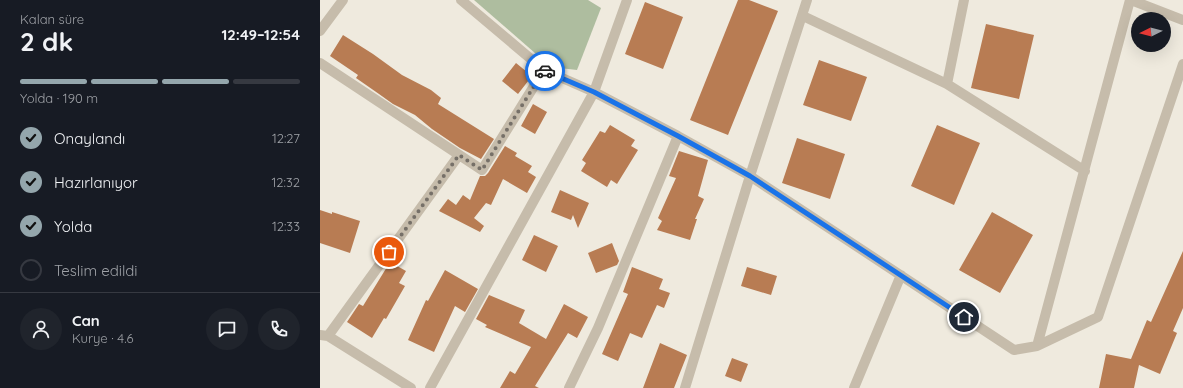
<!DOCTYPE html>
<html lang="tr">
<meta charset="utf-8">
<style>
body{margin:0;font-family:Quicksand,sans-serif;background:#20242c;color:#f1f3f6;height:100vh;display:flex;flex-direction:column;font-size:15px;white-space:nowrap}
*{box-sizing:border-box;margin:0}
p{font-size:13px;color:#9ea1a6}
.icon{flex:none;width:22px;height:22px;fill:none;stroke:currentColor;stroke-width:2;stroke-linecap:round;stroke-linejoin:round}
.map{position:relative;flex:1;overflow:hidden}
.sheet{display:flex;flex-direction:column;background:#171b24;width:320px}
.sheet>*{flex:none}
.needle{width:26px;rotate:264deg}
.buttons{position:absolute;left:811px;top:12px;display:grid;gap:8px}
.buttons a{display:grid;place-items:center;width:40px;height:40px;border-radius:50%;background:#171b24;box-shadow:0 4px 16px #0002;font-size:20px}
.pin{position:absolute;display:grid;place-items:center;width:34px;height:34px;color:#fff;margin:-17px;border:2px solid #fff;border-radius:50%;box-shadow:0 1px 4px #0007}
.courier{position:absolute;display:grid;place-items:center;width:40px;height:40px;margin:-20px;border:3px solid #1a73e8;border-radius:50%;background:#fff;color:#222;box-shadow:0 1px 5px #0007}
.summary em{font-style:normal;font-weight:700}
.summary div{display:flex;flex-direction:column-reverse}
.summary{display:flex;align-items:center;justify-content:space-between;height:68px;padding:0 20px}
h1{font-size:26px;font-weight:700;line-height:30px}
.bar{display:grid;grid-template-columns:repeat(4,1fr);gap:6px 4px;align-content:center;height:48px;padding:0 20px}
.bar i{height:5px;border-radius:3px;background:#363941}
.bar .on{background:#94a6ac}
.bar p{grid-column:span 4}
.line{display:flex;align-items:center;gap:10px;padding:0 20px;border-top:1px solid #363941}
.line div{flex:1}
.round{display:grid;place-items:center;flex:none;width:42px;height:42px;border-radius:21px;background:#20242c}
ol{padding:0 20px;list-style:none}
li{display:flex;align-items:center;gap:12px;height:44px}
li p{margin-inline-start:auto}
li .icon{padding:4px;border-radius:50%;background:#94a6ac;color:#111;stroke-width:4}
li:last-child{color:#9ea1a6}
li i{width:22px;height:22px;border:2px solid #363941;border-radius:50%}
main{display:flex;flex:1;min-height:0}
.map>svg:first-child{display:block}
</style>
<main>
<section class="sheet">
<div class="summary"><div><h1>2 dk</h1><p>Kalan süre</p></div><em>12:49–12:54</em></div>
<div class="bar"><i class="on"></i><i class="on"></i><i class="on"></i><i></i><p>Yolda · 190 m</p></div>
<ol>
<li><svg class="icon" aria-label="check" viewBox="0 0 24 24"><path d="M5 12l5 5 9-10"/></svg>Onaylandı<p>12:27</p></li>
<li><svg class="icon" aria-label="check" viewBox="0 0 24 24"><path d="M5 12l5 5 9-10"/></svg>Hazırlanıyor<p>12:32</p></li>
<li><svg class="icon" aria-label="check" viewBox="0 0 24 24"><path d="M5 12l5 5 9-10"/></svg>Yolda<p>12:33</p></li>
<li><i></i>Teslim edildi</li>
</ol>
<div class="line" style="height:72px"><a class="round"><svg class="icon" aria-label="person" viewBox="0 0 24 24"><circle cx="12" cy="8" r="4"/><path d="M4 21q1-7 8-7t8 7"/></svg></a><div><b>Can</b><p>Kurye · 4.6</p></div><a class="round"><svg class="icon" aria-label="chat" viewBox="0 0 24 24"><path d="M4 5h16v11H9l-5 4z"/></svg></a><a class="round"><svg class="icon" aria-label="phone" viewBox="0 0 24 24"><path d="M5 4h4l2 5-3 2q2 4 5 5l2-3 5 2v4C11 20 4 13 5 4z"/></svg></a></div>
</section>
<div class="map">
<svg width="863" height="388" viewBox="0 0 863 388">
<rect width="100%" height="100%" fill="#efeade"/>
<path fill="#aebd9f" d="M 154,0 L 268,0 L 281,8 L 257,70 L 231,67 Z"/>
<path fill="#b87c53" d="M 418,0 L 429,0 L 458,11 L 408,135 L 370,120 Z
M 325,2 L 363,17 L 343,69 L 305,54 Z
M 666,24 L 714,35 L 699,99 L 651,88 Z
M 23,35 L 53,54 L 82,75 L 111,90 L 121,98 L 118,104 L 174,139 L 161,159 L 140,148 L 112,129 L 95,115 L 73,104 L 59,94 L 36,78 L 38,75 L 10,56 Z
M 499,60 L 547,77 L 531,121 L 483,105 Z
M 196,63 L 212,76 L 198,94 L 182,81 Z
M 213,104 L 227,112 L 215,134 L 201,126 Z
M 290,125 L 315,140 L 311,146 L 318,150 L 297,184 L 291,180 L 287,187 L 261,171 L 266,163 L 262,160 L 280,131 L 285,133 Z
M 617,125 L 660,143 L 634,205 L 591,186 Z
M 477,138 L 525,154 L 510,199 L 462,183 Z
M 185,146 L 197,153 L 195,156 L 212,166 L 208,172 L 216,177 L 207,193 L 183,179 L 171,205 L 166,203 L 154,218 L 164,226 L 160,232 L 119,211 L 128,199 L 136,205 L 143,195 L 150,200 L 160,176 L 165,176 L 168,173 Z
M 359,151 L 388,160 L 378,196 L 384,199 L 375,219 L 377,219 L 370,240 L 337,230 L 342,221 L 338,218 L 356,178 L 349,176 Z
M 240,190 L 269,203 L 258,228 L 253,215 L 251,220 L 231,212 Z
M 0,210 L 12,214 L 12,212 L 40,221 L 30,253 L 0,243 Z
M 672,212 L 713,235 L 680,293 L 639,270 Z
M 214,235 L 238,246 L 226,272 L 202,260 Z
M 292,243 L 299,261 L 297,265 L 276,273 L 268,253 Z
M 863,251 L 863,308 L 853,331 L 857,333 L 840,374 L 819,365 L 814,388 L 779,388 L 786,354 L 811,359 L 827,320 L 831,322 Z
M 70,262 L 86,271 L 79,283 L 85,286 L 66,319 L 64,318 L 52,338 L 27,322 L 39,304 L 43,306 Z
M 312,267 L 343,279 L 339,289 L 350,293 L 344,308 L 337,305 L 322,338 L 310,333 L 298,361 L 282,354 L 308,294 L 303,292 Z
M 427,267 L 457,276 L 451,295 L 421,286 Z
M 125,270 L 158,289 L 145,312 L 135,306 L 114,352 L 88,340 L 106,300 L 108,301 Z
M 169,295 L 205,310 L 199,323 L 226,339 L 244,304 L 268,317 L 257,338 L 248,333 L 215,386 L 219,388 L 180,388 L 190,371 L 195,374 L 211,347 L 165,327 L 167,325 L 156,319 Z
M 340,343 L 367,355 L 354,388 L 323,388 Z
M 412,358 L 428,364 L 421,382 L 405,376 Z"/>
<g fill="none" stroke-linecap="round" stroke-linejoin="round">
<path stroke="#c6bcab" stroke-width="10" d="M 141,0 L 224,70 L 274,92 L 358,136 L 430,176 L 694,350 L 717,346 L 778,317 L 863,64
M 811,0 L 863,20
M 483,16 L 627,84 L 765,171
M 0,31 L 23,0
M 0,63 L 162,170 L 224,70
M 627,84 L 644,0
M 0,335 L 8,336 L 91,388
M 8,336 L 139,155
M 717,346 L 810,0
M 110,388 L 274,92 L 307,0
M 249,388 L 278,328 L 358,136
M 365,388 L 430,176 L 487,0
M 534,388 L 581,275"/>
</g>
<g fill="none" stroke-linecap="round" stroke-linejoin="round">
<path stroke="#767068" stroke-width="4" stroke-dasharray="0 7.2" d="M 69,252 L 139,155 L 162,170 L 224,70 L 225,71"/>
<path stroke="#1a73e8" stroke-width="5" d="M 225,71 L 274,92 L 358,136 L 430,176 L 644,317"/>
</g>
</svg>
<div class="buttons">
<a><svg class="needle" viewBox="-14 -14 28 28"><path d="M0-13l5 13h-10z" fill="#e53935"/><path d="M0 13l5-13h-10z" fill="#9ea1a6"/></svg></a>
</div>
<div class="pin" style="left:69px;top:252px;background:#ea580c"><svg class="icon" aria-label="bag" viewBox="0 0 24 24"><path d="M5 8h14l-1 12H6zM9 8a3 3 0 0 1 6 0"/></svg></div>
<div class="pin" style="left:644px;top:317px;background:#1f2937"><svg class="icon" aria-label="home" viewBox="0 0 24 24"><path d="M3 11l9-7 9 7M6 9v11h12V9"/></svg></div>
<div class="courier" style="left:225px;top:71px"><svg class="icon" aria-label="car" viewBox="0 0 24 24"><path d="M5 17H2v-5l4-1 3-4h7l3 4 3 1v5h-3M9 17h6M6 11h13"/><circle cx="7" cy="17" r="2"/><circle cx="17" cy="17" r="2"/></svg></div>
</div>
</main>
